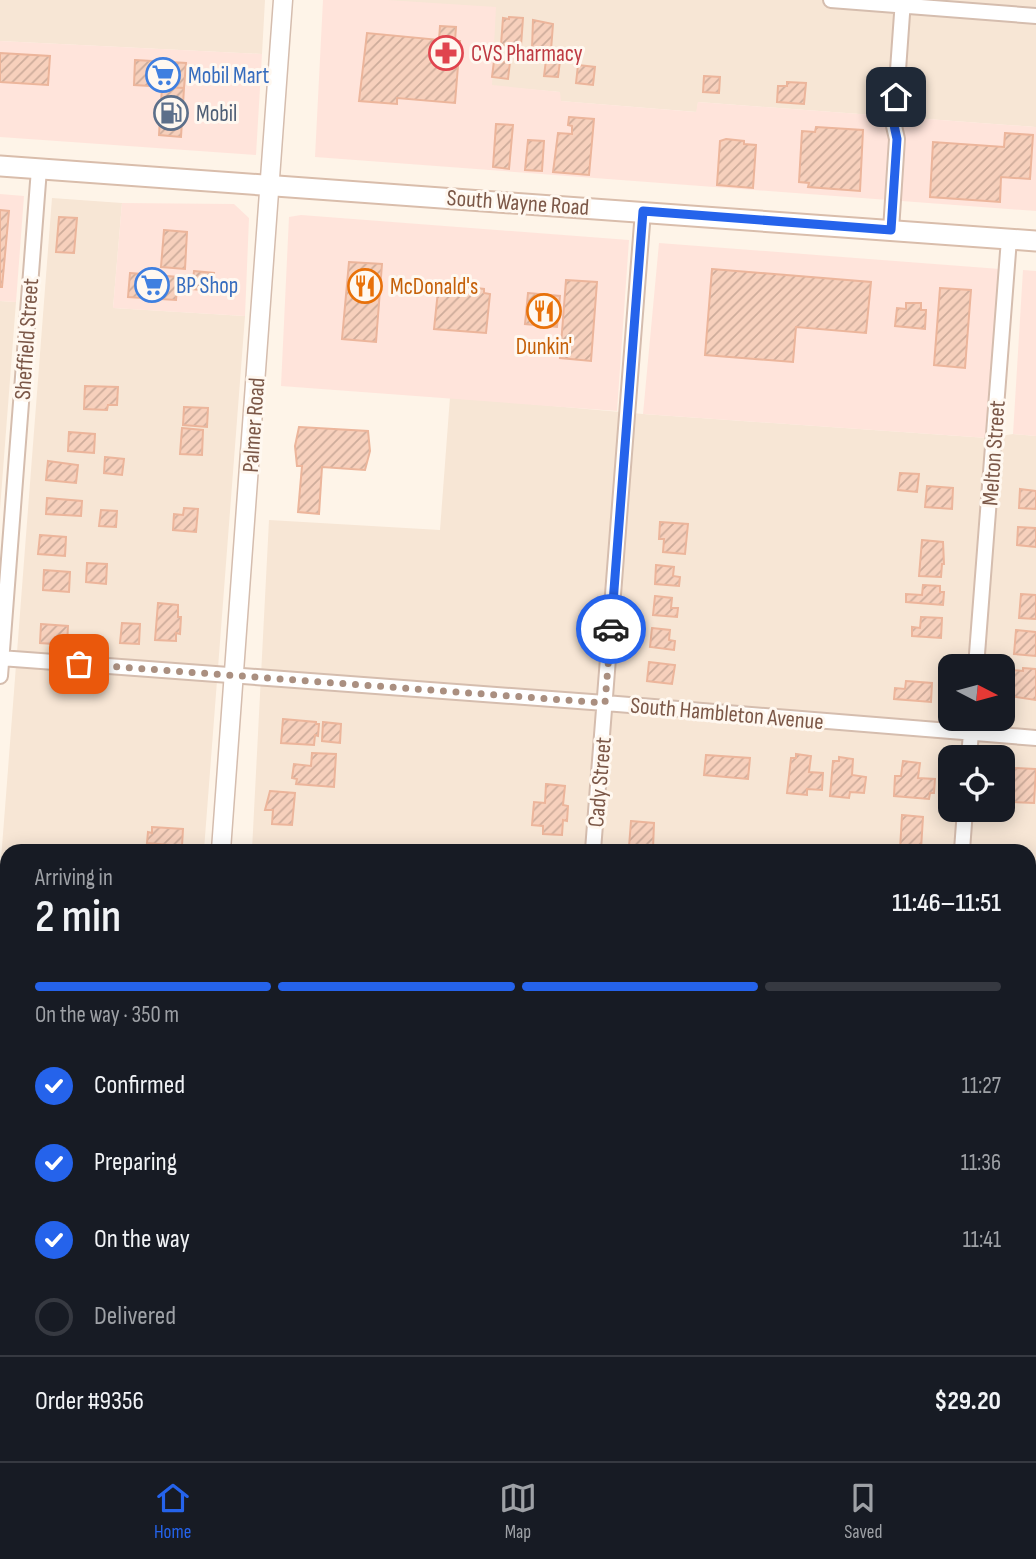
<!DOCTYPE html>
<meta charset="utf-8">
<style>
body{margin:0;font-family:"Sofia Sans Condensed",sans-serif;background:#242831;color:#f1f3f6;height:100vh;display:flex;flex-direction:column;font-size:26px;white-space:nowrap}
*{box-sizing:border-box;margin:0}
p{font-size:23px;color:#9ea1a6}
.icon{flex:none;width:38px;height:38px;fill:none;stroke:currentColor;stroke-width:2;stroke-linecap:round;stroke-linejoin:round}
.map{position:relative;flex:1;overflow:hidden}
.drawer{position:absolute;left:0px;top:844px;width:1036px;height:618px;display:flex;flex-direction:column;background:#171b24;border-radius:21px 21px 0 0;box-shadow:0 4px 18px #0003}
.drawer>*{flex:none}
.needle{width:46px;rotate:96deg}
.buttons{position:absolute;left:938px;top:654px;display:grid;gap:14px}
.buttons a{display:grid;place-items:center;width:77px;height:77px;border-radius:14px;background:#171b24;box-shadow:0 4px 18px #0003;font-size:35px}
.pin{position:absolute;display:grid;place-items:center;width:60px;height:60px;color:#fff;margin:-30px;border-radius:14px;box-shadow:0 4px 10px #0006}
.courier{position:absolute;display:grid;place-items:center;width:70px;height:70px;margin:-35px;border:5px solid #2563eb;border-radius:50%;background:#fff;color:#222;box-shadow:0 2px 9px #0007}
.summary em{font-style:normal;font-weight:600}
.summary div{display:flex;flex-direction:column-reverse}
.summary{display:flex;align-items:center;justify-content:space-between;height:119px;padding:0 35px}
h1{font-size:46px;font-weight:600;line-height:52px}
.bar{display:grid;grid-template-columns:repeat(4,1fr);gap:10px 7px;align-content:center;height:84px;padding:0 35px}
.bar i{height:9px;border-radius:5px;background:#363941}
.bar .active{background:#2563eb}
.bar p{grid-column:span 4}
.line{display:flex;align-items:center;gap:18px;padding:0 35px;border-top:2px solid #363941}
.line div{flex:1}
ol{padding:0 35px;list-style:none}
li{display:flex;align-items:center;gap:21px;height:77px}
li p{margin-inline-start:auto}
li .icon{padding:7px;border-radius:50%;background:#2563eb;color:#fff;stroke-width:4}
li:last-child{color:#9ea1a6}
li i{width:38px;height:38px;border:4px solid #363941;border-radius:50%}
.dock{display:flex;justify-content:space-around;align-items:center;height:98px;border-top:2px solid #363941;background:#171b24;font-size:19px;color:#9ea1a6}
.dock a{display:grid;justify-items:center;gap:4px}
.dock .active{color:#2563eb}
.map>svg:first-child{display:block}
</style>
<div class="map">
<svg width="1036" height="1461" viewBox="0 0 1036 1461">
<defs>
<pattern id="building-hatch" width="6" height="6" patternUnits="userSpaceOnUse" patternTransform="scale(1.75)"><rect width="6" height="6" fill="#f7d0bc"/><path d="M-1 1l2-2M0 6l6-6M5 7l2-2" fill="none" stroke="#cdac9b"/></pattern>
</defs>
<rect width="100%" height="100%" fill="#fef4e8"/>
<path fill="#f7e6d5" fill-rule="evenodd" d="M 0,0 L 265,0 L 262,54 L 0,41 Z
M 387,0 L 1036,0 L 1036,127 L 698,102 L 697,112 L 560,101 L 560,92 L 491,86 Z
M 52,198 L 122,203 L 113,308 L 245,316 L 204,850 L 7,850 L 7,1091 L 0,1091 L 0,873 Z
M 0,301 L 16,302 L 0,509 Z
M 450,397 L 643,414 L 988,438 L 1013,434 L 1036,436 L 1036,1461 L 213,1461 L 214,1454 L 1029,1454 L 1029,850 L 252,850 L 269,520 L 440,530 ZM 950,667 L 1003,667 L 1003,719 L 950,719 ZM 950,758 L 1003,758 L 1003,810 L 950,810 Z
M 0,1115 L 7,1115 L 7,1454 L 151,1454 L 150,1461 L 0,1461 Z"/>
<path fill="#ffe4db" d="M 323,0 L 387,0 L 496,7 L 492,85 L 560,92 L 561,101 L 696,112 L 698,102 L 1036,127 L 1036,211 L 315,157 Z
M 0,41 L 262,54 L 256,155 L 0,137 Z
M 0,194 L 24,196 L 16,302 L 0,301 Z
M 122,203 L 234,204 L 249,218 L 245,316 L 113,308 Z
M 301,215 L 629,240 L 617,411 L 281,386 L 289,217 Z
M 659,243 L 1000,269 L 988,438 L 643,414 Z
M 1023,270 L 1036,271 L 1036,436 L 1013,434 Z"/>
<path fill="url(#building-hatch)" stroke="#ecb59b" stroke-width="2" d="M 509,17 L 523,18 L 521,46 L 501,45 L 503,18 L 509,19 Z
M 533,20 L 553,24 L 551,50 L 532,49 Z
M 440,26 L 456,27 L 455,41 L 460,41 L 455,103 L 397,98 L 397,104 L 359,101 L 367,33 L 439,40 Z
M 0,53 L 50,56 L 48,85 L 0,82 Z
M 135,60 L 186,63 L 184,88 L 134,85 Z
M 546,60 L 560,61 L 558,77 L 544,76 Z
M 494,61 L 510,62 L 508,79 L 492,77 Z
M 578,65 L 595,67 L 593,85 L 576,83 Z
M 704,76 L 720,77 L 719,93 L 703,92 Z
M 787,82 L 806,83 L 804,104 L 777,102 L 778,86 L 787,86 Z
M 162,87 L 184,88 L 181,137 L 159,135 Z
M 569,117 L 594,119 L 589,175 L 553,172 L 558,133 L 572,134 L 572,126 L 568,125 Z
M 496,124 L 513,125 L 509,169 L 493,167 Z
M 816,127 L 863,130 L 860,191 L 808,187 L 809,183 L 799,182 L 802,131 L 815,132 Z
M 1005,133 L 1033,135 L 1030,179 L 1001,177 L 1000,202 L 930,197 L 933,142 L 1004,147 Z
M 726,139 L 744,141 L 744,144 L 756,145 L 753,188 L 717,185 L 720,141 Z
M 528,140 L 544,141 L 542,171 L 525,170 Z
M 0,210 L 9,211 L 2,287 L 0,287 Z
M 59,217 L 77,218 L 74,253 L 56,252 Z
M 164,230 L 187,232 L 185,269 L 161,267 Z
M 349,262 L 382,264 L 376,342 L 342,339 Z
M 712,269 L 871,282 L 866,333 L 796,327 L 793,362 L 705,355 Z
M 194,271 L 214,273 L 212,291 L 192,289 Z
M 130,273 L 178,277 L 176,300 L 128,297 Z
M 566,280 L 597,282 L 591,361 L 560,358 Z
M 443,285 L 459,287 L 458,291 L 467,292 L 468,287 L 484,289 L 484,293 L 490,294 L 486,333 L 434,329 L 438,291 L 443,291 Z
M 940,288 L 971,290 L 965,368 L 934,365 Z
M 528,293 L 560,296 L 557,327 L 525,324 Z
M 906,303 L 921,303 L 921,310 L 926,310 L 925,329 L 895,326 L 897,308 L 906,309 Z
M 85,386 L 118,387 L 117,405 L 108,405 L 107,410 L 84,409 Z
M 184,407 L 208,408 L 207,427 L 183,425 Z
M 299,427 L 368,431 L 370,451 L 365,470 L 322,467 L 319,514 L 298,512 L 302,466 L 297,466 L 295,446 Z
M 182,428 L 203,430 L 202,455 L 180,454 Z
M 69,432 L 95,434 L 94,453 L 68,451 Z
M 105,457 L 124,459 L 122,475 L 104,473 Z
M 48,461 L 78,465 L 76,483 L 46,480 Z
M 900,473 L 919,474 L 917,492 L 898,490 Z
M 927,486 L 953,488 L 952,509 L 925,507 Z
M 1020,489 L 1036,491 L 1036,509 L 1019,508 Z
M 47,498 L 82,501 L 81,516 L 46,514 Z
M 184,508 L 198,509 L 196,532 L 173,530 L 174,514 L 183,515 Z
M 101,510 L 117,511 L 116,527 L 99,526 Z
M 660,522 L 688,524 L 685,554 L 663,552 L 664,539 L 659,539 Z
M 1018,527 L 1036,528 L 1036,547 L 1017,545 Z
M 40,535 L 66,537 L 65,556 L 38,554 Z
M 922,540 L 943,542 L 944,564 L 942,564 L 941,577 L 919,576 Z
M 87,563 L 107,564 L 106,584 L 86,582 Z
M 656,565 L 674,567 L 673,576 L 680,577 L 679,586 L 655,584 Z
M 44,570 L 70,572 L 69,592 L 43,590 Z
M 923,585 L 940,586 L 940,592 L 944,592 L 943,605 L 906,602 L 906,594 L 922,595 Z
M 1021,594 L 1036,595 L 1036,619 L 1019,618 Z
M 655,596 L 672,598 L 671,608 L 678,608 L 677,617 L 653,615 Z
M 158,603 L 178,605 L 178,617 L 181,617 L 180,634 L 176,633 L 176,641 L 155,640 Z
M 921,617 L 942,618 L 941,638 L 912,636 L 912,627 L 920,628 Z
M 122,623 L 140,624 L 139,644 L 120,643 Z
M 41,624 L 68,626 L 67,645 L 40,643 Z
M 652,628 L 670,630 L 669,640 L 675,641 L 674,650 L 650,647 Z
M 1016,630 L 1036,632 L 1036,656 L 1014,654 Z
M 649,662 L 675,665 L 672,684 L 647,681 Z
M 1023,668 L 1036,669 L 1036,700 L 1010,696 L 1012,670 L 1023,671 Z
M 906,681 L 932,683 L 931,702 L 894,699 L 895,688 L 905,689 Z
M 283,719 L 316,722 L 316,724 L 319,724 L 318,736 L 315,735 L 314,745 L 281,743 Z
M 323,722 L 341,724 L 340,743 L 322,741 Z
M 312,753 L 336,754 L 334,787 L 296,784 L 297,779 L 292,778 L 294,764 L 311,766 Z
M 796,754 L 811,756 L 809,772 L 823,773 L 822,790 L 807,789 L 807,795 L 787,793 L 791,758 L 796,758 Z
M 706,755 L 750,758 L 748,779 L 704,775 Z
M 839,757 L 853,759 L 852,775 L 866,777 L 864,793 L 850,792 L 849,798 L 830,796 L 833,761 L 839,761 Z
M 903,761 L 920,763 L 918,778 L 935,779 L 934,793 L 930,793 L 929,799 L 894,796 L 895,776 L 901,776 Z
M 1014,768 L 1036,769 L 1034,803 L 1012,802 Z
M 546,784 L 565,786 L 563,805 L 568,806 L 567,821 L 563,820 L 562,835 L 543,834 L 543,826 L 532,825 L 534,802 L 545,803 Z
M 270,791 L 295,793 L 292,825 L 272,824 L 273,810 L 265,810 Z
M 902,815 L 923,817 L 921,849 L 918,850 L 900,850 Z
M 631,821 L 654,823 L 653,849 L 629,847 Z
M 152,827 L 183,829 L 182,846 L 147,843 L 148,832 L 152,833 Z
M 0,1042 L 7,1042 L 7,1065 L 0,1064 Z
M 325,1454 L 354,1454 L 353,1461 L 325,1459 Z
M 361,1454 L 390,1454 L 389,1461 L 360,1461 Z
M 396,1454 L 425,1454 L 425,1461 L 396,1461 Z
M 432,1454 L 461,1454 L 460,1461 L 431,1461 Z
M 467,1454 L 496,1454 L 496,1461 L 467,1461 Z
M 501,1454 L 530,1454 L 530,1461 L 501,1461 Z
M 537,1454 L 566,1454 L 567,1461 L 538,1461 Z
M 572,1454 L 601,1454 L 601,1461 L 573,1461 Z
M 609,1454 L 638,1454 L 638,1461 L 609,1461 Z
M 645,1454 L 673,1454 L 674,1461 L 645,1461 Z
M 682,1454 L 710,1454 L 710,1461 L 681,1461 Z
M 716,1454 L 745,1454 L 744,1461 L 716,1461 Z
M 753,1454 L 781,1454 L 781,1461 L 753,1461 Z
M 787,1454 L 816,1454 L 815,1461 L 787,1461 Z
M 823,1454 L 852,1454 L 852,1461 L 823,1461 Z"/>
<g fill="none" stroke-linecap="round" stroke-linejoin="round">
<g stroke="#d5bdae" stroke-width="18">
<path id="minor" d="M 831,0 L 1036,16
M 891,230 L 897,139 L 894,126 L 903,0
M 0,658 L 605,703 L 1036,738
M 976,667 L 1009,239
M 0,676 L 39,169
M 969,758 L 972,719
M 593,850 L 643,211
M 962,850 L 965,810
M 0,1102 L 7,1102
M 0,1334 L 7,1334
M 992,1461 L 992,1454"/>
</g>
<g stroke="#d5bdae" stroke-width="21">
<path id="tertiary" d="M 221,850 L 283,0
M 174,1461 L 175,1454"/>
</g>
<g stroke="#d9bdab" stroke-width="23">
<path id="secondary" d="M 0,166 L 1036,241"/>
</g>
<use href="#minor" stroke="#fff" stroke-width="14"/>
<use href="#tertiary" stroke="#fff" stroke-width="18"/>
<use href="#secondary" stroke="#fff" stroke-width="19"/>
</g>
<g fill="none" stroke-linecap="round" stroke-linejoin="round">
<path stroke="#aa8f80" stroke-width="7" stroke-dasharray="0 12.6" d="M 79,664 L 605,703 L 611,629"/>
<path stroke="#2563eb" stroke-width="9" d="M 611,629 L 643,211 L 891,230 L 897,139 L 894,125 L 896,97"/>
</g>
<defs>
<g id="pharmacy-ring" transform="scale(1.75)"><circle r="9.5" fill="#fff8f0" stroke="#e0444e" stroke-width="1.5"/><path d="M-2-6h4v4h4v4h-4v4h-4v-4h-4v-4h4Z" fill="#e0444e"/></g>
<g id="supermarket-ring" transform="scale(1.75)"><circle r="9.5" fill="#fff8f0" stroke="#3f7fe0" stroke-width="1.5"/><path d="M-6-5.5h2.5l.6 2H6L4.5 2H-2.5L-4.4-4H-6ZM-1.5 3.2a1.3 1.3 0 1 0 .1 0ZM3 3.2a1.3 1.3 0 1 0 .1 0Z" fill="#3f7fe0"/></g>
<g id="fuel-ring" transform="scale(1.75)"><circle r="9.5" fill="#fff8f0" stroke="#5c6f8a" stroke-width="1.5"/><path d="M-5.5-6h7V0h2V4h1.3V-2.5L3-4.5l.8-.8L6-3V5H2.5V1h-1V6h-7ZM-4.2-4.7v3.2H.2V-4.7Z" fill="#5c6f8a"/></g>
<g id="restaurant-ring" transform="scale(1.75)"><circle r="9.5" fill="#fff8f0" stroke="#e8710a" stroke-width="1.5"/><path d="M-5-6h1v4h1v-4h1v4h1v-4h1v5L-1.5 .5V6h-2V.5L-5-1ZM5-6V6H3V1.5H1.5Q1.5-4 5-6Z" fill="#e8710a"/></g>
</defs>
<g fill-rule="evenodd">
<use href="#pharmacy-ring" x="446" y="53"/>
<use href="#supermarket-ring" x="163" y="75"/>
<use href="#fuel-ring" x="171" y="113"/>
<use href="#supermarket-ring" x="152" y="285"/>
<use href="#restaurant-ring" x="365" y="286"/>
<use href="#restaurant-ring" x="544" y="311"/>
</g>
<g text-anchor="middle" stroke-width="6" stroke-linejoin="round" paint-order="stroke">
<g font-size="23" fill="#be3a42" stroke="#fff8f0" text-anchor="start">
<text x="471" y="61">CVS Pharmacy</text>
</g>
<g font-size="23" fill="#366cbe" stroke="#fff8f0" text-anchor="start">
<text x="188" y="83">Mobil Mart</text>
<text x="176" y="293">BP Shop</text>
</g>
<g font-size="23" fill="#4e5e75" stroke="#fff8f0" text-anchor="start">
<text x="196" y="121">Mobil</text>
</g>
<g font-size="23" fill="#7c5848" stroke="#fff8f0">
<text transform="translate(518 202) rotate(4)" y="8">South Wayne Road</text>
<text transform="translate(26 339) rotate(-86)" y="8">Sheffield Street</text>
<text transform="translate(253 425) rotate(-86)" y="8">Palmer Road</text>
<text transform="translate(993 453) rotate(-86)" y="8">Melton Street</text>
<text transform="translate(727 713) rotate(5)" y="8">South Hambleton Avenue</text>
<text transform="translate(599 782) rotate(-85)" y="8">Cady Street</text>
</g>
<g font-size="23" fill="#c56008" stroke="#fff8f0" text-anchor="start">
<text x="390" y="294">McDonald's</text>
<text x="544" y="354" text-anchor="middle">Dunkin'</text>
</g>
</g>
</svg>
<div class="buttons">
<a><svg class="needle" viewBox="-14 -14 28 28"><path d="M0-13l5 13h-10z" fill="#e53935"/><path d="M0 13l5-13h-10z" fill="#9ea1a6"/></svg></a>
<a><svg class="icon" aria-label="locate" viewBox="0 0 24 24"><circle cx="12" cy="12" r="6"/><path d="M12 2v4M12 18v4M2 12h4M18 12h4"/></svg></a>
</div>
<div class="pin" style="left:79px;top:664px;background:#ea580c"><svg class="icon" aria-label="bag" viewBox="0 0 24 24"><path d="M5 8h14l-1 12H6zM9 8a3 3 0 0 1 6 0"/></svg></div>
<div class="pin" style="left:896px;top:97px;background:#1f2937"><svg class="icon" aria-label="home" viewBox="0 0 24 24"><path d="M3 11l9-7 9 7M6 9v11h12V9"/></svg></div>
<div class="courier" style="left:611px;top:629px"><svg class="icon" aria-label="car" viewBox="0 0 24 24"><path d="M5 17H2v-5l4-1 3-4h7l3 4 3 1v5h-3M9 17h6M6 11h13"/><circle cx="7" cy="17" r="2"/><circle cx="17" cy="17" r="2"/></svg></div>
<section class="drawer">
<div class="summary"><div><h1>2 min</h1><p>Arriving in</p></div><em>11:46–11:51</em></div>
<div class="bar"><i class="active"></i><i class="active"></i><i class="active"></i><i></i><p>On the way · 350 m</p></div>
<ol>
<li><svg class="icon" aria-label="check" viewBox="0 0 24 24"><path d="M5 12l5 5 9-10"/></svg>Confirmed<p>11:27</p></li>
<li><svg class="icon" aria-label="check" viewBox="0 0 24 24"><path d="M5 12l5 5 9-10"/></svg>Preparing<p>11:36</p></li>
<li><svg class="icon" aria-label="check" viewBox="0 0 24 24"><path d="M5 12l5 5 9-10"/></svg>On the way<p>11:41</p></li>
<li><i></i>Delivered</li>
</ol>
<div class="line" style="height:91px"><div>Order #9356</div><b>$29.20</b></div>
</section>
</div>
<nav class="dock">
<a class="active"><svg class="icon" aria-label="home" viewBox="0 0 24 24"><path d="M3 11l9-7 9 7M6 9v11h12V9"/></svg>Home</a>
<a><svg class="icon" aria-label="map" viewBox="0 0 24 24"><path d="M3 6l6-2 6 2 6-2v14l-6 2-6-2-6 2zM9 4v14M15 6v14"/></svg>Map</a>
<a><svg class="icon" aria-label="saved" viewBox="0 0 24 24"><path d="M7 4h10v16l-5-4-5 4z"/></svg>Saved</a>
</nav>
